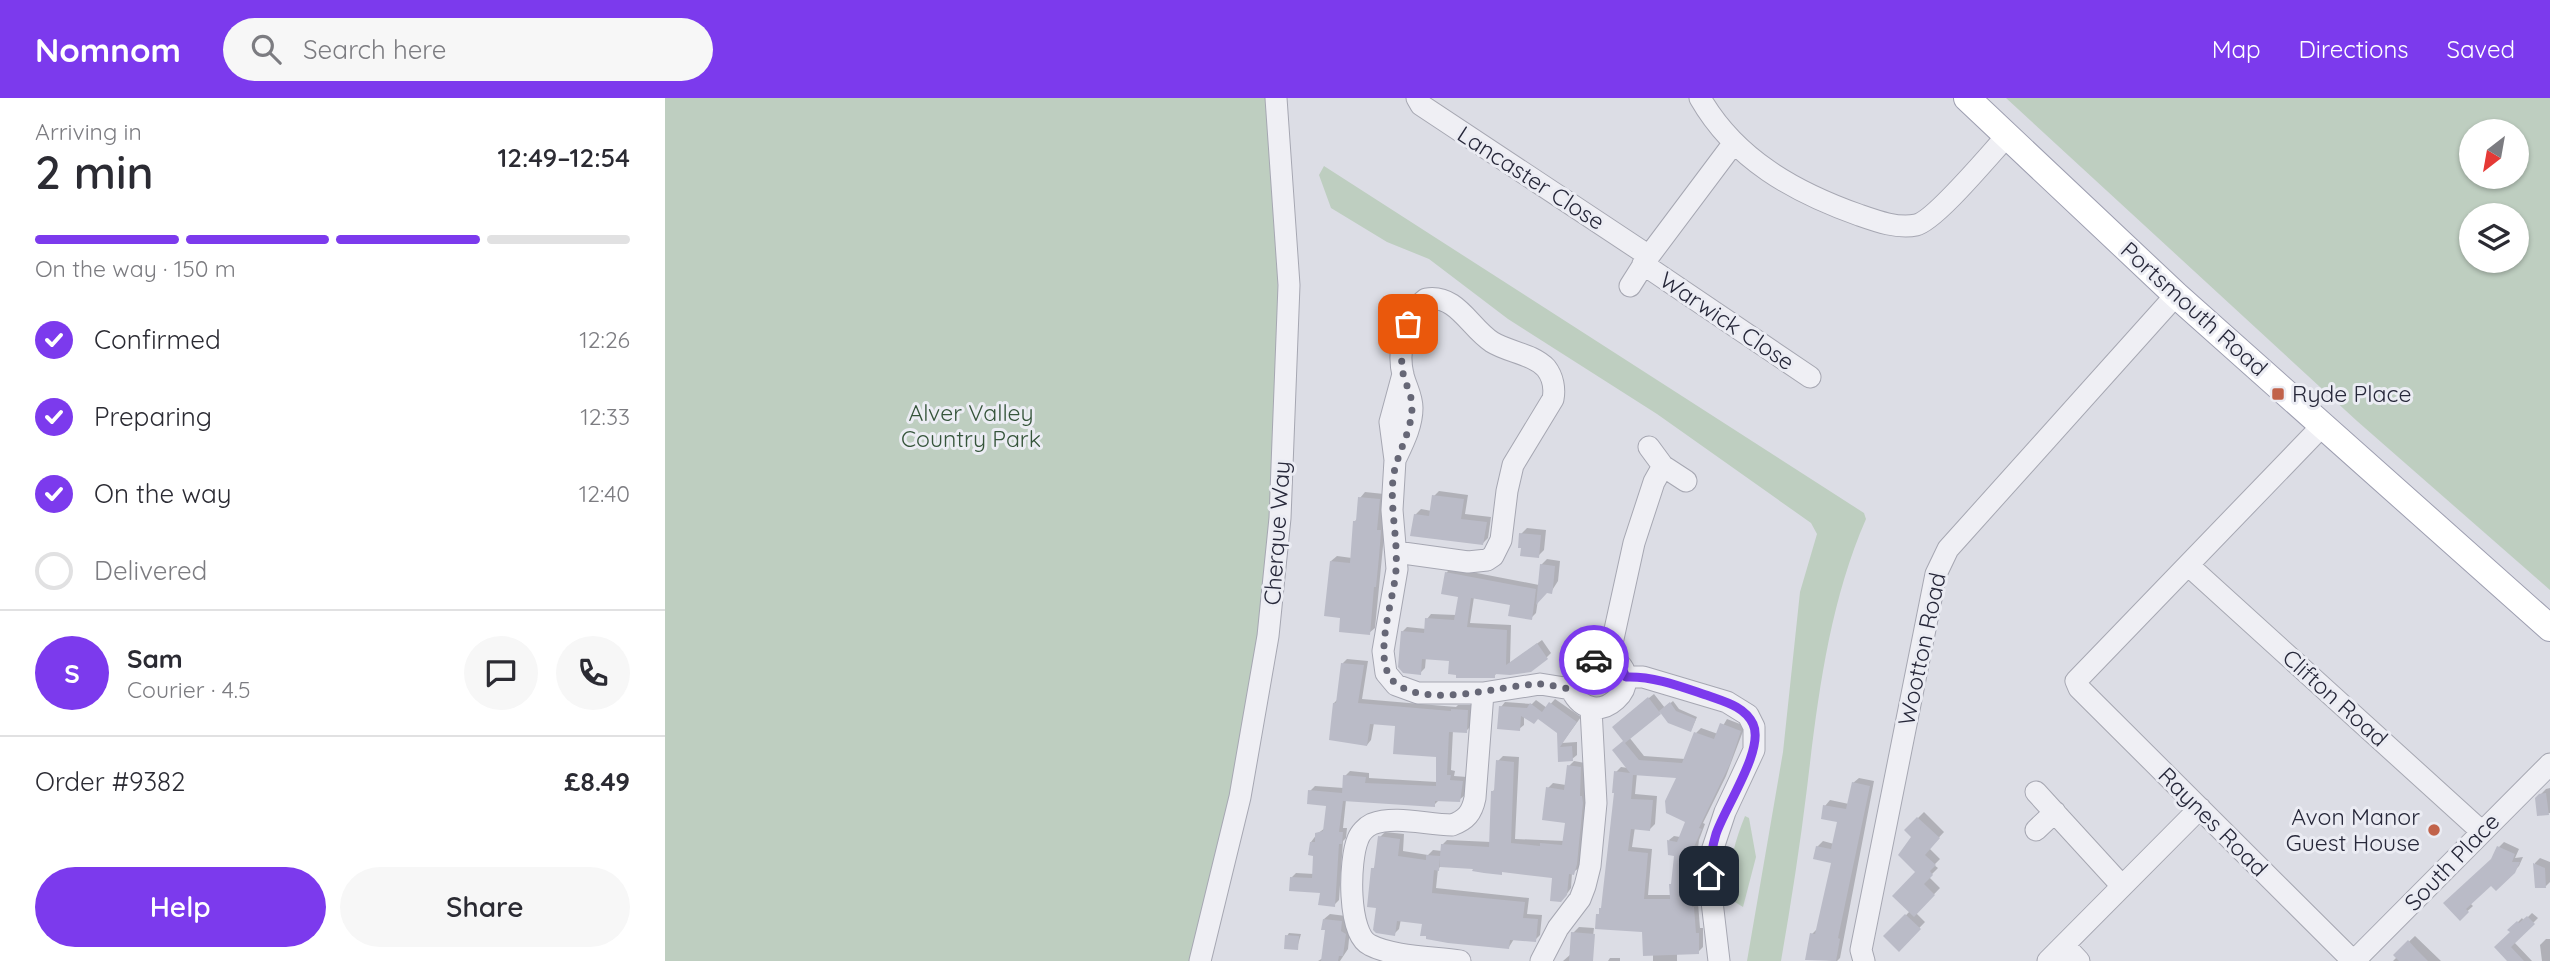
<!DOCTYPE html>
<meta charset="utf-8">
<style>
body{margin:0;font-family:Quicksand,sans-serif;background:#f7f7f7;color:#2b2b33;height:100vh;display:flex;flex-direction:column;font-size:26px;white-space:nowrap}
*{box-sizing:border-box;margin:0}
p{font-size:23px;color:#7c7c81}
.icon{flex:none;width:38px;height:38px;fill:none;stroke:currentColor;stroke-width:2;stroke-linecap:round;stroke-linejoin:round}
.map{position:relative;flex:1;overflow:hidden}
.sheet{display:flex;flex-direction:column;background:#fff;width:665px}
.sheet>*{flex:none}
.needle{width:46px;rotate:211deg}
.fabs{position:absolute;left:1794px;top:21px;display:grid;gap:14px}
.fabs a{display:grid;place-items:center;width:70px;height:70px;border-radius:50%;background:#fff;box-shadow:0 2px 5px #0004;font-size:35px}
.pin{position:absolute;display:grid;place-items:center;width:60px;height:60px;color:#fff;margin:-30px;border-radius:14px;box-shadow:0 4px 10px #0006}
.courier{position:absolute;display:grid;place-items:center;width:70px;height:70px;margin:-35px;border:5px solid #7c3aed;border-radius:50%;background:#fff;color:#222;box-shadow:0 2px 9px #0007}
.head em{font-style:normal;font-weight:600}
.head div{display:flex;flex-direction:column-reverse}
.head{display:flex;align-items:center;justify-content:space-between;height:119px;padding:0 35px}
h1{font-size:46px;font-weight:600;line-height:52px}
.bar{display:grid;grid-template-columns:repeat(4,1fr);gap:10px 7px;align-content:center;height:84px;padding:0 35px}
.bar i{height:9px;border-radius:5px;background:#e1e1e2}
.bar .on{background:#7c3aed}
.bar p{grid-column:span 4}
.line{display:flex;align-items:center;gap:18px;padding:0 35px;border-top:2px solid #e1e1e2}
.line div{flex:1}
.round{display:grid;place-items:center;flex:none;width:74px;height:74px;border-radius:37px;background:#f7f7f7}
ol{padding:0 35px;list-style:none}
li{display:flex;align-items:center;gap:21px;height:77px}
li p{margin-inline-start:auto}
li .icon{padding:7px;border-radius:50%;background:#7c3aed;color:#fff;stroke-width:4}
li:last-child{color:#7c7c81}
li i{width:38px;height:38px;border:4px solid #e1e1e2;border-radius:50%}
.primary-button{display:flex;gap:14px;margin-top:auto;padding:14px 35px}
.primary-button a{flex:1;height:80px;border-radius:42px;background:#7c3aed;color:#fff;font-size:28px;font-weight:600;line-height:80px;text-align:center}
.primary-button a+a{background:#f7f7f7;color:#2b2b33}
header{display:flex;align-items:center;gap:42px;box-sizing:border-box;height:98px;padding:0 35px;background:#7c3aed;color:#fff}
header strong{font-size:33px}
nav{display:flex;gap:38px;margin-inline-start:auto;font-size:24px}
.search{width:490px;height:63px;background:#f7f7f7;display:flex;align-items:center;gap:18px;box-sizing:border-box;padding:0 24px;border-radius:38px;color:#7c7c81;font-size:26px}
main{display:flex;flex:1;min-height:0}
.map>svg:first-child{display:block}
</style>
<header>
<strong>Nomnom</strong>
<div class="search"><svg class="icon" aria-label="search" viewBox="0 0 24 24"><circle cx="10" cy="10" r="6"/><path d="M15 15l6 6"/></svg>Search here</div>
<nav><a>Map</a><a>Directions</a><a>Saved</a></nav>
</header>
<main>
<section class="sheet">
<div class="head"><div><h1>2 min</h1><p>Arriving in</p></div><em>12:49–12:54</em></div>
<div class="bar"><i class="on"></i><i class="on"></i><i class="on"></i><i></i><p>On the way · 150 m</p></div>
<ol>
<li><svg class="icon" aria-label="check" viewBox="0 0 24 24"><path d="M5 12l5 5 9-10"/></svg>Confirmed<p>12:26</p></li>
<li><svg class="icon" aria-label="check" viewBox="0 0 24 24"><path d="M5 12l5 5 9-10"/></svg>Preparing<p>12:33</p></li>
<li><svg class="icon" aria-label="check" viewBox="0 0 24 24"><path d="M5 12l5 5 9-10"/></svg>On the way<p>12:40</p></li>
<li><i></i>Delivered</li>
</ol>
<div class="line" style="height:126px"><b class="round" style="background:#7c3aed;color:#fff">S</b><div><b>Sam</b><p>Courier · 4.5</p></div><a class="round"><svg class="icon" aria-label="chat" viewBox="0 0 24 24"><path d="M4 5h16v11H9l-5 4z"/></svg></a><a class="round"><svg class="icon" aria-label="phone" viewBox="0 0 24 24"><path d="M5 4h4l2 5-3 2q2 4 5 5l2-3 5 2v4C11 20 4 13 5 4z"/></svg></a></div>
<div class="line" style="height:91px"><div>Order #9382</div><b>£8.49</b></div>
<div class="primary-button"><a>Help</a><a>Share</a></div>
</section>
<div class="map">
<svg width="1885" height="863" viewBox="0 0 1885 863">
<rect width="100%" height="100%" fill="#dcdde5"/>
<path fill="#becec0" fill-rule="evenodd" d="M 0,0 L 611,0 L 615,420 L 575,699 L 532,863 L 0,863 Z
M 1341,0 L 1885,0 L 1885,492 L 1692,323 ZM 1852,33 L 1852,79 L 1806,79 L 1806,33 ZM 1806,117 L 1852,117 L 1852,163 L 1806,163 Z
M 659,68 L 1199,415 L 1201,421 C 1164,506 1153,598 1142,690 C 1135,748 1126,805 1116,863 L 1082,863 L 1118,654 L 1135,494 L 1152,436 L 1146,425 L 992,316 L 843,221 L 764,161 L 722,144 L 666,110 L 654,77 Z
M 1080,718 L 1084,720 L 1091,759 L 1078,809 L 1065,801 C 1063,769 1068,748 1080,718 Z"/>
<path fill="#0003" fill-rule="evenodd" d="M 774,393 L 803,397 L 800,416 L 826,419 L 823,440 L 818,445 L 750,417 L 756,411 L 767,413 L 769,398 Z
M 700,394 L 719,396 L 717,427 L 720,428 L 710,530 L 704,535 L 677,519 L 666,463 L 672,458 L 687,460 L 690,423 L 693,420 L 695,400 Z
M 862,430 L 881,432 L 879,452 L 873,458 L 856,436 Z
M 882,461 L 895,463 L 893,483 L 886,494 L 882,494 L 873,502 L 871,515 L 866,520 L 847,505 L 809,499 L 805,525 L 846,527 L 845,565 L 877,542 L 886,555 L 882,559 L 832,575 L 829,578 L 786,562 L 761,559 L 760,570 L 755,575 L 737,534 L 742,529 L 761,531 L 762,521 L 766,516 L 791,517 L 795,497 L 781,475 L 786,470 L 874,487 L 876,467 Z
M 682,561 L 703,563 L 697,601 L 791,609 L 793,607 L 807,607 L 806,628 L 801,633 L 788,632 L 786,672 L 790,673 L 789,678 L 802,679 L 799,698 L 794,702 L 774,702 L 769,707 L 681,702 L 678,730 L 682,730 L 681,740 L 678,743 L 674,802 L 669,807 L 657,793 L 626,780 L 631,775 L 649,776 L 650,756 L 646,744 L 652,736 L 660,730 L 663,707 L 645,693 L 650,688 L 679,690 L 680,678 L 685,673 L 704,675 L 704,680 L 772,684 L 773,657 L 732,627 L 709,625 L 706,642 L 702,647 L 669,605 L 673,601 L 678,565 Z
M 989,596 L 1000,610 L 1008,603 L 1014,611 L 1032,619 L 1027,630 L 996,613 L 964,639 L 979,658 L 1020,661 L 1031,635 L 1036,630 L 1053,636 L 1062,621 L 1080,628 L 1061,678 L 1038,725 L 1040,726 L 1034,742 L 1030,774 L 1032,805 L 1033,805 L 1035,830 L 1038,830 L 1038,849 L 1033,854 L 1012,854 L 1012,863 L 988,863 L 988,856 L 979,832 L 943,830 L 951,674 L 956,669 L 963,670 L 949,652 L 960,642 L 954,624 ZM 972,675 L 1014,678 L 1022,723 L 1015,739 L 1009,738 L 1004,742 L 1011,757 L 1007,797 L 983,797 L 987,751 L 967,749 L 970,729 L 985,731 L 990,726 L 992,698 L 970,696 Z
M 890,601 L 916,619 L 897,645 L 912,644 L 912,657 L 907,661 L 895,662 L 894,634 L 873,619 L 859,618 L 859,627 L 854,631 L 836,609 L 840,604 L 867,606 L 871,602 L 882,610 Z
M 838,658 L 854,659 L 850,741 L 900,743 L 901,724 L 883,690 L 888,685 L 901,687 L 904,668 L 909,663 L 920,665 L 920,693 L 922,693 L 916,759 L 914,770 L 907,775 L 906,790 L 901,797 L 889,779 L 777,767 L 773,771 L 771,790 L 864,800 L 862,816 L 877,817 L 875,837 L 870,842 L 849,841 L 844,849 L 758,825 L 736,821 L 734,831 L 729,836 L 713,808 L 708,771 L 711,767 L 715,739 L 720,734 L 739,736 L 738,753 L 763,757 L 768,752 L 777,753 L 777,747 L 782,742 L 826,744 L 828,693 L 831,690 L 833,663 Z
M 1194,680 L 1209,683 L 1175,860 L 1172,863 L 1142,860 L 1147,836 L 1153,830 L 1168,764 L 1152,749 L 1158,743 L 1169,746 L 1174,722 L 1160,708 L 1165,702 L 1184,706 L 1188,685 Z
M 1885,690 L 1885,715 L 1873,716 L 1872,700 L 1881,691 Z
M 1259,714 L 1279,734 L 1264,750 L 1275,761 L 1269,767 L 1273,770 L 1264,779 L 1275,790 L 1251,815 L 1260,824 L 1234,851 L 1221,838 L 1245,813 L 1252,774 L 1248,739 L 1241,732 Z
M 1839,744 L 1854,751 L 1850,760 L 1858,759 L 1854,768 L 1831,791 L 1826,785 L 1805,805 L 1808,808 L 1795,820 L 1834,749 Z
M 1875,760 L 1885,764 L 1885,784 L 1881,788 L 1871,788 L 1870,765 Z
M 1867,815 L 1873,820 L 1849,844 L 1867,863 L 1845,863 L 1847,834 L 1845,832 L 1857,820 L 1859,823 Z
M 665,816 L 681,818 L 680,828 L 685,831 L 683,851 L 675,863 L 653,863 L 658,860 L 662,831 L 659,821 Z
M 914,829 L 929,830 L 925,863 L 898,863 L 906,856 L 908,835 Z
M 624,835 L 636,836 L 632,850 L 622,838 Z
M 1750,838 L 1776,863 L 1728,863 L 1732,859 L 1730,857 Z
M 1881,841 L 1885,841 L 1885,863 L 1877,863 L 1875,847 Z
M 945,860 L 955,860 L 955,863 L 943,863 Z"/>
<path fill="#babbc7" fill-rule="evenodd" d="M 767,397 L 799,401 L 796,421 L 822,424 L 818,447 L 745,438 L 749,416 L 764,418 Z
M 693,399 L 715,401 L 712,432 L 716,432 L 716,434 L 714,459 L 711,489 L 709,489 L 705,537 L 674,534 L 675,520 L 659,518 L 665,463 L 685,465 L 688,423 L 691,423 Z
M 854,435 L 876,437 L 874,460 L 855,458 L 856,450 L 853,450 Z
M 875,466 L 890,468 L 888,490 L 887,496 L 882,495 L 871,507 Z
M 780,474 L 871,491 L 867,522 L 843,518 L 845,507 L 806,500 L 802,529 L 842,532 L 841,567 L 872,545 L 883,561 L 866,574 L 845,577 L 830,576 L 830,580 L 791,580 L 791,577 L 783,576 L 784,563 L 757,561 L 756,577 L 738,575 L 733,569 L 736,533 L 759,535 L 760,520 L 789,522 L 793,499 L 776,496 Z
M 676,565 L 699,567 L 693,605 L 786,613 L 786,611 L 803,612 L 802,635 L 784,634 L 782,677 L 786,677 L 785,682 L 798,683 L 795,704 L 770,703 L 770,709 L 678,703 L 674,734 L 678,734 L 677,746 L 674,746 L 670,809 L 653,807 L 655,795 L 624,793 L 625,779 L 647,780 L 648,758 L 643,757 L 645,744 L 650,744 L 650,735 L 658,733 L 661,708 L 642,706 L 643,692 L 677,695 L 678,677 L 701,679 L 700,685 L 771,688 L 771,659 L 728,656 L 730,628 L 705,626 L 702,648 L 664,642 L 668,605 L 671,605 Z
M 983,599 L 996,616 L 960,645 L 974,662 L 1017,665 L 1029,634 L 1049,641 L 1055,625 L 1076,633 L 1065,666 L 1034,730 L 1037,731 L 1029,749 L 1026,780 L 1027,809 L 1029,809 L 1031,835 L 1034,835 L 1034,856 L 978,858 L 977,834 L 930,831 L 931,816 L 934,816 L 934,810 L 936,810 L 949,695 L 947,695 L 949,673 L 965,675 L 947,652 L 958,643 L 947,629 ZM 968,677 L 1011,680 L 1000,703 L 1001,715 L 1020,724 L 1012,744 L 1002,742 L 1003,757 L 1009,758 L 1006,786 L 1004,786 L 1005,801 L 979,801 L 983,755 L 963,753 L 966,731 L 985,733 L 988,702 L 966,701 Z
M 884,604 L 912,624 L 895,649 L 907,648 L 908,663 L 893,664 L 892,635 L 873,621 L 869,626 L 856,618 L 855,633 L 832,631 L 834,608 L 862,610 L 865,605 L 877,614 Z
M 1005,604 L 1011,613 L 1031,621 L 1026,634 L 1003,625 L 994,613 Z
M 831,662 L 849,664 L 846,745 L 875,748 L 875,745 L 897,747 L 900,725 L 877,722 L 881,689 L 899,692 L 902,667 L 916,669 L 915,698 L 917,698 L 918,705 L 912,766 L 909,777 L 904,776 L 902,797 L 896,804 L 885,803 L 887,780 L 837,774 L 837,777 L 819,775 L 807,773 L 808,771 L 775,769 L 775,759 L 774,773 L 769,772 L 767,795 L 860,804 L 858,820 L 873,821 L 871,844 L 845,842 L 844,851 L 783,845 L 761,841 L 761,838 L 755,838 L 757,826 L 732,823 L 730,838 L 711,835 L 708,832 L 711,810 L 702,809 L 706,770 L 709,770 L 713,738 L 735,741 L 733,758 L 761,762 L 761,757 L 775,758 L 776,746 L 824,749 L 826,693 L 829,693 Z
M 1187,684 L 1205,688 L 1173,840 L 1175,841 L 1171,863 L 1140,862 L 1145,835 L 1150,836 L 1166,765 L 1148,761 L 1151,748 L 1166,751 L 1172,724 L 1156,721 L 1158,707 L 1181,711 Z
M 1881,695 L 1884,717 L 1872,718 L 1870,700 L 1874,696 Z
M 1252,719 L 1275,740 L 1260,757 L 1271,767 L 1265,773 L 1268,777 L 1259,786 L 1270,797 L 1249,819 L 1227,798 L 1250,774 L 1233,757 L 1246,739 L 1239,732 Z
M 1832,748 L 1850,756 L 1847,764 L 1855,764 L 1850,775 L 1831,793 L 1826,788 L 1801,811 L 1804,814 L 1795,823 L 1778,805 L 1826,761 Z
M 1868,765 L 1880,770 L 1881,790 L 1870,790 Z
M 1240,816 L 1256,831 L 1234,854 L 1218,838 Z
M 1862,818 L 1870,826 L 1846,849 L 1859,863 L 1842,863 L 1829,849 L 1845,834 L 1842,832 L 1852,823 L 1854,825 Z
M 658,821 L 677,823 L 676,833 L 681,836 L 678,858 L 674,858 L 673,863 L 656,863 L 660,832 L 656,832 Z
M 906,834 L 930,836 L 928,863 L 904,863 Z
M 620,837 L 634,838 L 633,852 L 619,851 Z
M 1743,842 L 1751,851 L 1763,863 L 1734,863 L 1728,857 Z"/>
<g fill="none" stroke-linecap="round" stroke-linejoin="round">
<g stroke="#a6a7b2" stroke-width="23">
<path id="minor" d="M 752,0 L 756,7 L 984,158
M 1035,0 C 1070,61 1129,94 1194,117 C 1211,123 1233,131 1251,127 C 1270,123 1326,55 1342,38
M 978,166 L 1145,279
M 965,188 L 984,158 L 1068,46
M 738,276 L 725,324 L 730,362 L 727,412 L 732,471 L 718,553 L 721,575 L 731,587 L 753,595 L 818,595 L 875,586 L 906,591
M 1658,327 L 1411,583 L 1414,590 L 1688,863
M 984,349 L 998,368 L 1021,383
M 730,362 C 738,345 747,328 747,310 C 747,298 741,289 738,277 C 732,253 740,217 761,201 C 792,196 804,229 827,244 C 843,254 868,256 881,270 C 888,279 890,291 888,301 L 848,367 L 842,393 L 836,442 L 828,458 L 822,462 L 803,464 L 731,454
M 1523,467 L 1816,733
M 944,559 L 969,445 L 989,384 L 998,368
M 944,559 C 990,581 929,640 906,591 C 908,575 927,558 944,559 Z
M 961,579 L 978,579 L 1062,604 L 1083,617 L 1089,629 L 1089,652 L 1060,714 L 1046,756 L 1044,778 L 1054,863
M 1371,694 L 1457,788
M 1371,732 L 1390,714
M 1399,847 L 1414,863
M 535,863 L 575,699 L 603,538 L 615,420 L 624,187 L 611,0
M 795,863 C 769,859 728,859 705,847 C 682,836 684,762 693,741 C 695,735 701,729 707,726 C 731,717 762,727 787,727 C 801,722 807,715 810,700 L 818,595
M 876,863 L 893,830 L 915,801 L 920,788 L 925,768 L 931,705 L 926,611
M 1199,863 L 1196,852 L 1271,476 L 1283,451 L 1511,197
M 1383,863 L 1535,710
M 1689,863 L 1885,666"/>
</g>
<g stroke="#9d9eb0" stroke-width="28">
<path id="major" d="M 1302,0 L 1511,197 L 1885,530"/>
</g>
<use href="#minor" stroke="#efeff4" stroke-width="21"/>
<use href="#major" stroke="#fff" stroke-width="26"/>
</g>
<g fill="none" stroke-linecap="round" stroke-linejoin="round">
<path stroke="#666776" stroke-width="7" stroke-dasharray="0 12.6" d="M 743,226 C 738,242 734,262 739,279 C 742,289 747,298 747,309 C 747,334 731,356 728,381 C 725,411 733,441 731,471 C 730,501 703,568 733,587 C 768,610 836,587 874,586 C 884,586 896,590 906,591 L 913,575 L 929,562"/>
<path stroke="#7c3aed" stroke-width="9" d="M 929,562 L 944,559 L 956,568 L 961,579 C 990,578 1017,589 1044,598 C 1061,604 1080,609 1088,626 C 1100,651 1060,709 1051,736 C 1047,749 1045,763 1044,778"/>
</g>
<g fill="#c1624a" stroke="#ebecf3" stroke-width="2.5">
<rect x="1606" y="289" width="14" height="14" rx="3.5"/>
<circle cx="1769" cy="732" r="7"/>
</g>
<g text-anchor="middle" stroke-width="6" stroke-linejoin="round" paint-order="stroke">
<g font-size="23" fill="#27283a" stroke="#ebecf3">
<text transform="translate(866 80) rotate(33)" y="8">Lancaster Close</text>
<text transform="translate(1529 211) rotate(42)" y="8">Portsmouth Road</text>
<text transform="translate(1062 223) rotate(34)" y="8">Warwick Close</text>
<text transform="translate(612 435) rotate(-86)" y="8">Cherque Way</text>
<text transform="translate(1257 551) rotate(-78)" y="8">Wootton Road</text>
<text transform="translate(1670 600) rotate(42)" y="8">Clifton Road</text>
<text transform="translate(1548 724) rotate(45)" y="8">Raynes Road</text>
<text transform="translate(1787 764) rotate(-46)" y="8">South Place</text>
</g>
<g font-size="23" fill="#27283a" stroke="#ebecf3" text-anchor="start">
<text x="1627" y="304">Ryde Place</text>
<text x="1755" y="727" text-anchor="end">Avon Manor<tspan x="1755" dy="26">Guest House</tspan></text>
</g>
<g font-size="23" fill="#36553b" stroke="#ebecf3">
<text x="306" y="323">Alver Valley<tspan x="306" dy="26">Country Park</tspan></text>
</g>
</g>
</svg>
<div class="fabs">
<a><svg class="needle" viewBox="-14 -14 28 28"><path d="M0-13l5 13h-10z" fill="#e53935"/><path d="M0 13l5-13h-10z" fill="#7c7c81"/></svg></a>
<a><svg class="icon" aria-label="layers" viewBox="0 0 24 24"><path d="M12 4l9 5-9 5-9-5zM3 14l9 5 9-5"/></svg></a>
</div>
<div class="pin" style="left:743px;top:226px;background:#ea580c"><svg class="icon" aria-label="bag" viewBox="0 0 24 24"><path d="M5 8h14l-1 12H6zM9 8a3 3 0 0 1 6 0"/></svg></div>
<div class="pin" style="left:1044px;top:778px;background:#1f2937"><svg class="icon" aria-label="home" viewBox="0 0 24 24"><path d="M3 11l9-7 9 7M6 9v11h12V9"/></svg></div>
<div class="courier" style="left:929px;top:562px"><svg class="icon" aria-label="car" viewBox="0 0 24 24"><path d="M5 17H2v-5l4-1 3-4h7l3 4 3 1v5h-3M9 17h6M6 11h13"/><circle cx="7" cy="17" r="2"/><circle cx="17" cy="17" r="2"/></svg></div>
</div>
</main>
